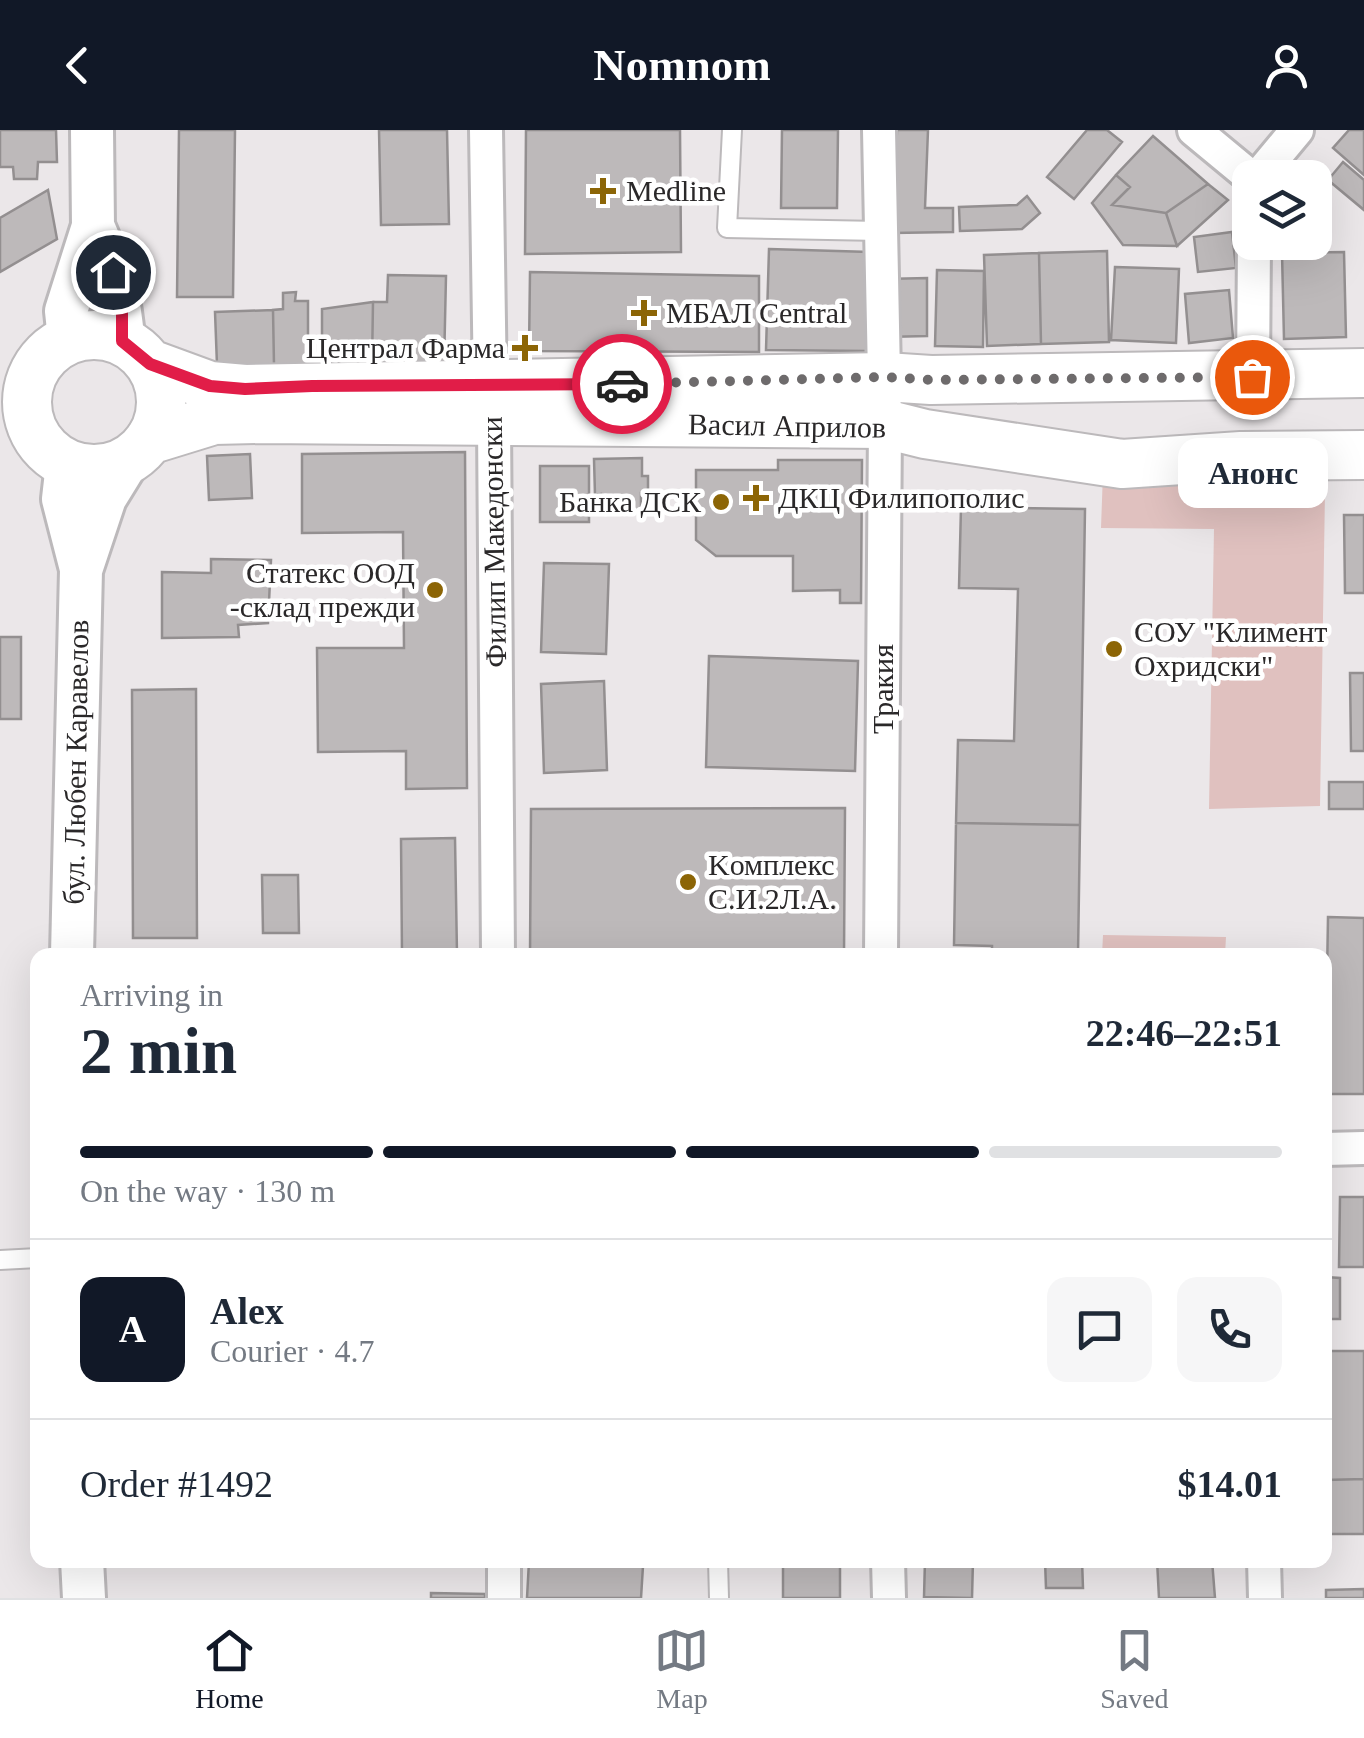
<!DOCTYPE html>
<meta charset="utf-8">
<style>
body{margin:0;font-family:Georgia,serif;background:#f6f6f7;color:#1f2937;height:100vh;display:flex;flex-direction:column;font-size:38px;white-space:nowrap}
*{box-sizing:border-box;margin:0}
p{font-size:32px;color:#747a83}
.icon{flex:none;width:55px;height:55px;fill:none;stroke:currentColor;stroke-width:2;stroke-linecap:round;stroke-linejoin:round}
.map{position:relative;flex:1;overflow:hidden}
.details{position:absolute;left:30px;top:818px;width:1302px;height:620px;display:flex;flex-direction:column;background:#fff;border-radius:20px;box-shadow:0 10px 40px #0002}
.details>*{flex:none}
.controls{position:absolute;left:1232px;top:30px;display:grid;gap:20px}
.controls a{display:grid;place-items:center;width:100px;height:100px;border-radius:20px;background:#fff;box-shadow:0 10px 40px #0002;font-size:50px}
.pin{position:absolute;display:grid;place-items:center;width:85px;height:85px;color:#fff;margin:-42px;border:5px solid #fff;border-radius:50%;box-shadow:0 2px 10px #0007}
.courier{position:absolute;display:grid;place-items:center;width:100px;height:100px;margin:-50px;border:8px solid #e11d48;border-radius:50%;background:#fff;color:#222;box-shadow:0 2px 12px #0007}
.bubble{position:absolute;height:70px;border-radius:20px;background:#fff;box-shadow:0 10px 40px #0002;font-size:32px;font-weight:600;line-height:70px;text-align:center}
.summary em{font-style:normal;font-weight:600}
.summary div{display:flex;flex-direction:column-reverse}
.summary{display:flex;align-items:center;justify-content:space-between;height:170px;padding:0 50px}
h1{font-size:65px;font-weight:600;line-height:75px}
.bar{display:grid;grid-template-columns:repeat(4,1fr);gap:15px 10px;align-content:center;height:120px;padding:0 50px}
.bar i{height:12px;border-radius:8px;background:#e0e1e3}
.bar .selected{background:#111827}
.bar p{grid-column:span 4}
.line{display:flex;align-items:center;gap:25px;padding:0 50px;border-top:2px solid #e0e1e3}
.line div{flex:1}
.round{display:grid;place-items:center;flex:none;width:105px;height:105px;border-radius:20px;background:#f6f6f7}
header{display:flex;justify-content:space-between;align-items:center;height:130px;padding:0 50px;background:#111827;color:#fff;font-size:45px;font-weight:600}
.menu{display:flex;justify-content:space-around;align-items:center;height:140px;border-top:2px solid #e0e1e3;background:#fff;font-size:28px;color:#747a83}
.menu a{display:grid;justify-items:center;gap:5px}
.menu .selected{color:#111827}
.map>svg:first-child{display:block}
</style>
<header><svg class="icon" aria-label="back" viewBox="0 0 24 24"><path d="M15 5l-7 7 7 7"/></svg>Nomnom<svg class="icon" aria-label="person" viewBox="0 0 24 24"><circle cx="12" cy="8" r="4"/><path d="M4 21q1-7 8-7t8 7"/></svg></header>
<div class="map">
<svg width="1364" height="1468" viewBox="0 0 1364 1468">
<rect width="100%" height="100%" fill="#ebe7e9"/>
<path fill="#e0c1bf" d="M 1308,341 L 1308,362 L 1325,362 L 1320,676 L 1209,679 L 1214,399 L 1101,398 L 1103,342 Z
M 1103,805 L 1226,807 L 1225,825 L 1102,825 Z"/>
<path fill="#bdb9ba" stroke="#938f90" stroke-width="2.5" d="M 0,0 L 56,0 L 57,32 L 38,32 L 37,49 L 14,49 L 13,37 L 0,37 Z
M 179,0 L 235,0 L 233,167 L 177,167 Z
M 379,0 L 447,0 L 449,94 L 381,95 Z
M 526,0 L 680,0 L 681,122 L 525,124 Z
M 782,0 L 838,0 L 837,78 L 781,78 Z
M 897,0 L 928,0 L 925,78 L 953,78 L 953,102 L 893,103 Z
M 1087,0 L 1107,0 L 1122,12 L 1074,69 L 1047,47 Z
M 1349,0 L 1364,0 L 1364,45 L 1333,18 Z
M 1153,6 L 1208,54 L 1166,83 L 1112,75 L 1130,57 L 1116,45 Z
M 1343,32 L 1364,50 L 1364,80 L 1328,50 Z
M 1116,45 L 1130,57 L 1112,75 L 1166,83 L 1177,116 L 1123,115 L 1092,73 Z
M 1208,54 L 1228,70 L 1177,116 L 1166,83 Z
M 48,60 L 57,109 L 0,142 L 0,88 Z
M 1027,66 L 1040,83 L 1022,99 L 960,101 L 959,77 L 1017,75 Z
M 1315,67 L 1319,67 L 1324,113 L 1287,118 L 1286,112 L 1315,112 Z
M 1232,102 L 1236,138 L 1198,142 L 1194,107 Z
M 769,119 L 870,122 L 868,221 L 766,220 Z
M 1107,121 L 1109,212 L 1041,214 L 1039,123 Z
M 1344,122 L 1346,207 L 1284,209 L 1282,123 Z
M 1039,123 L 1041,214 L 987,216 L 984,125 Z
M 1115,137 L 1179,139 L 1176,213 L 1111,210 Z
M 937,140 L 984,141 L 983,217 L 935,216 Z
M 530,142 L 759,146 L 759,222 L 529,221 Z
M 388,145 L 446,146 L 444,237 L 372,235 L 373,172 L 387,172 Z
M 927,148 L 927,206 L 885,207 L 885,149 Z
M 1229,160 L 1233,208 L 1189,213 L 1185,164 Z
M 296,162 L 295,171 L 308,171 L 308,234 L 274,235 L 273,180 L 283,179 L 283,163 Z
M 373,172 L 372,235 L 322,233 L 322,179 Z
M 273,180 L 274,235 L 217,235 L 215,182 Z
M 465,322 L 467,658 L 406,659 L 406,621 L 318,622 L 317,518 L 404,518 L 403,402 L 302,403 L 302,324 Z
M 250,324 L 252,368 L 209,370 L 207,326 Z
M 642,328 L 642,346 L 648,346 L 648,363 L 641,363 L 641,382 L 602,382 L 601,364 L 595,365 L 594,329 Z
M 778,330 L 862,330 L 861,473 L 840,473 L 840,460 L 793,461 L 793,426 L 716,426 L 696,410 L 696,340 L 778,340 Z
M 540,336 L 589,336 L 589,392 L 540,392 Z
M 961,377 L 1085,379 L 1080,695 L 956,693 L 958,610 L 1014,611 L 1018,459 L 959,458 Z
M 1344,385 L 1364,385 L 1364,463 L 1345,463 Z
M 211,429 L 271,430 L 268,493 L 238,495 L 239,507 L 162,508 L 162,442 L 211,443 Z
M 544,433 L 609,434 L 606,524 L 541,522 Z
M 0,507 L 21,507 L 21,589 L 0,589 Z
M 709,526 L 858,531 L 855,641 L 706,637 Z
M 1350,543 L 1364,543 L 1364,621 L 1351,621 Z
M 604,551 L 607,640 L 544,643 L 541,554 Z
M 196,559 L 197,808 L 133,808 L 132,560 Z
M 1329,652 L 1364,652 L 1364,679 L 1329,679 Z
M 845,678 L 844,825 L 530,825 L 531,679 Z
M 956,693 L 1080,695 L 1078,825 L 992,825 L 992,816 L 954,815 Z
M 455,708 L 457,824 L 402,825 L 401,709 Z
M 262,745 L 298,745 L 299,803 L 263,803 Z
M 1328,787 L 1364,788 L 1364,964 L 1325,964 Z
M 1340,1067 L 1364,1067 L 1364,1137 L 1339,1137 Z
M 1325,1147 L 1340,1148 L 1340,1189 L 1325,1189 Z
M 1325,1221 L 1364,1221 L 1364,1349 L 1325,1350 Z
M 1364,1349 L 1364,1404 L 1325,1404 L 1325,1350 Z
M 422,1430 L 487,1430 L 487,1433 L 422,1435 Z
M 783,1430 L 840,1430 L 840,1468 L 783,1468 Z
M 925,1430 L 973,1430 L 972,1468 L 924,1467 Z
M 1045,1430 L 1082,1430 L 1083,1458 L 1046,1458 Z
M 1157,1430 L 1212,1430 L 1215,1468 L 1159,1468 Z
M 529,1431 L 643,1436 L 641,1468 L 527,1468 Z
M 1364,1459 L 1364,1468 L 1326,1468 L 1326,1460 Z
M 431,1463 L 485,1464 L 485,1468 L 431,1468 Z"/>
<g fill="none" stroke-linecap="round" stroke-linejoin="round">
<g stroke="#bcb9bb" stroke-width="22">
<path id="service" d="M 732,0 L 727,98 L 880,101
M 0,1130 L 38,1128
M 718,1430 L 719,1468"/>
</g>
<g stroke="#bcb9bb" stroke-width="38">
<path id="minor" d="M 486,0 L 490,257 L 494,293 L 498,825
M 879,0 L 885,294 L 881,825
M 1194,0 L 1252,48
M 1257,48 L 1297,0
M 1253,247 L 1254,112
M 1325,1019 L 1364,1018
M 504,1430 L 504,1468
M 888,1430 L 889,1468
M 1264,1430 L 1265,1468"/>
</g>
<g stroke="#bcb9bb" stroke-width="48">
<path id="tertiary" d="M 93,96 C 110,135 121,169 123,211
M 69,209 L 66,181 L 93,96 L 92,0
M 67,334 L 63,369 L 81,439
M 72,825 L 81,440 L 105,368 L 129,329
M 82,1430 L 84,1468"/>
</g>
<g stroke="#bcb9bb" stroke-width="52">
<path id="secondary" d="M27 272a67 67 0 1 1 134 0a67 67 0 1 1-134 0Z
M 150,234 L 210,256 L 245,259 L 885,247 L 931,250 L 1364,243
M 149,310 L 214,290 L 260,289 L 885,294 L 925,304 L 1122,334 L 1241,326 L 1364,325"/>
</g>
<use href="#service" stroke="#fff" stroke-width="18"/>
<use href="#minor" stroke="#fff" stroke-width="32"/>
<use href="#tertiary" stroke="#fff" stroke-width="42"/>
<use href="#secondary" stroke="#fff" stroke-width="48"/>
</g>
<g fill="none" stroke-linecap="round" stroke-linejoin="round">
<path stroke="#6e6b6c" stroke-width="10" stroke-dasharray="0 18" d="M 622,254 L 885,247 L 932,250 L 1252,247"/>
<path stroke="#e11d48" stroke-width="12" d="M 113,142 L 122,182 L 122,211 L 150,234 L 210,256 L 245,259 L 312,256 L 622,254"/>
</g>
<g fill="#8c6506" stroke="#fff" stroke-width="4">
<path d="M598 46h10v10h10v10h-10v10h-10v-10h-10v-10h10z"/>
<path d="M639 168h10v10h10v10h-10v10h-10v-10h-10v-10h10z"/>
<path d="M520 203h10v10h10v10h-10v10h-10v-10h-10v-10h10z"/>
<path d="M751 353h10v10h10v10h-10v10h-10v-10h-10v-10h10z"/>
<circle cx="721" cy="372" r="10"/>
<circle cx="435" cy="460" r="10"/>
<circle cx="1114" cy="519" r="10"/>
<circle cx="688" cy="752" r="10"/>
</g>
<g text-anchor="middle" stroke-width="9" stroke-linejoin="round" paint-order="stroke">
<g font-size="30" fill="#2a2829" stroke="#fff" text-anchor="start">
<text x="626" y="71">Medline</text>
<text x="666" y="193">МБАЛ Central</text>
<text x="505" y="228" text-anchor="end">Централ Фарма</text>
<text x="778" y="378">ДКЦ Филипополис</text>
<text x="701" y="382" text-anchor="end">Банка ДСК</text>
<text x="415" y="453" text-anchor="end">Статекс ООД<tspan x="415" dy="34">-склад прежди</tspan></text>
<text x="1134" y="512">СОУ "Климент<tspan x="1134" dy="34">Охридски"</tspan></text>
<text x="708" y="745">Kомплекс<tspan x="708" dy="34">С.И.2Л.А.</tspan></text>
</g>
<g font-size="30" fill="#2a2829" stroke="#fff">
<text transform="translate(787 296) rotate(1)" y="10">Васил Априлов</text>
<text transform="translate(494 412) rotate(-91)" y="10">Филип Македонски</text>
<text transform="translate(883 559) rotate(-90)" y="10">Тракия</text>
<text transform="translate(76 632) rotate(-89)" y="10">бул. Любен Каравелов</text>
</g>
</g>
</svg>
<div class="controls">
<a><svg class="icon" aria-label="layers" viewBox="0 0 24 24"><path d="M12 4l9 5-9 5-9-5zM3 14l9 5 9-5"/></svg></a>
</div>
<div class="pin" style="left:1252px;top:247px;background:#ea580c"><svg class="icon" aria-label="bag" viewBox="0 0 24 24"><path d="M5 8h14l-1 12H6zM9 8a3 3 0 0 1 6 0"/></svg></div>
<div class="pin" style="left:113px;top:142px;background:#1f2937"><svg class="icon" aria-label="home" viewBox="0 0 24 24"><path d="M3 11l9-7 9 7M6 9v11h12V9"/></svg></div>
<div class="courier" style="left:622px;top:254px"><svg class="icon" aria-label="car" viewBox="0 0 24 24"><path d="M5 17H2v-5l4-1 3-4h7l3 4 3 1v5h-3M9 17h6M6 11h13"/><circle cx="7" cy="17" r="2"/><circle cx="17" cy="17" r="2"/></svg></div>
<div class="bubble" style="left:1178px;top:308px;width:150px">Анонс</div>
<section class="details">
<div class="summary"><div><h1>2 min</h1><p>Arriving in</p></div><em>22:46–22:51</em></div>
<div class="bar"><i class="selected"></i><i class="selected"></i><i class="selected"></i><i></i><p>On the way · 130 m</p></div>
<div class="line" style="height:180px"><b class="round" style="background:#111827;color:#fff">A</b><div><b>Alex</b><p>Courier · 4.7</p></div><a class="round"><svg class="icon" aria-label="chat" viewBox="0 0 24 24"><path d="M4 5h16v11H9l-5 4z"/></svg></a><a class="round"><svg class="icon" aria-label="phone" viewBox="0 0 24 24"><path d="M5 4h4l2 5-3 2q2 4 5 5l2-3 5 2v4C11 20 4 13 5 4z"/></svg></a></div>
<div class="line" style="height:130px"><div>Order #1492</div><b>$14.01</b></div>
</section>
</div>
<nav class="menu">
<a class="selected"><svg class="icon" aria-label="home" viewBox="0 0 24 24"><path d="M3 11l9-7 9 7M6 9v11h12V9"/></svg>Home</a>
<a><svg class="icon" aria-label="map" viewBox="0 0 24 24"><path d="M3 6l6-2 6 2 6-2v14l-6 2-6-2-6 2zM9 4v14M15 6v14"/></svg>Map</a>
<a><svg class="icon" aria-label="saved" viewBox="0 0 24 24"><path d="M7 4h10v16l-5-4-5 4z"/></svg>Saved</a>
</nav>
